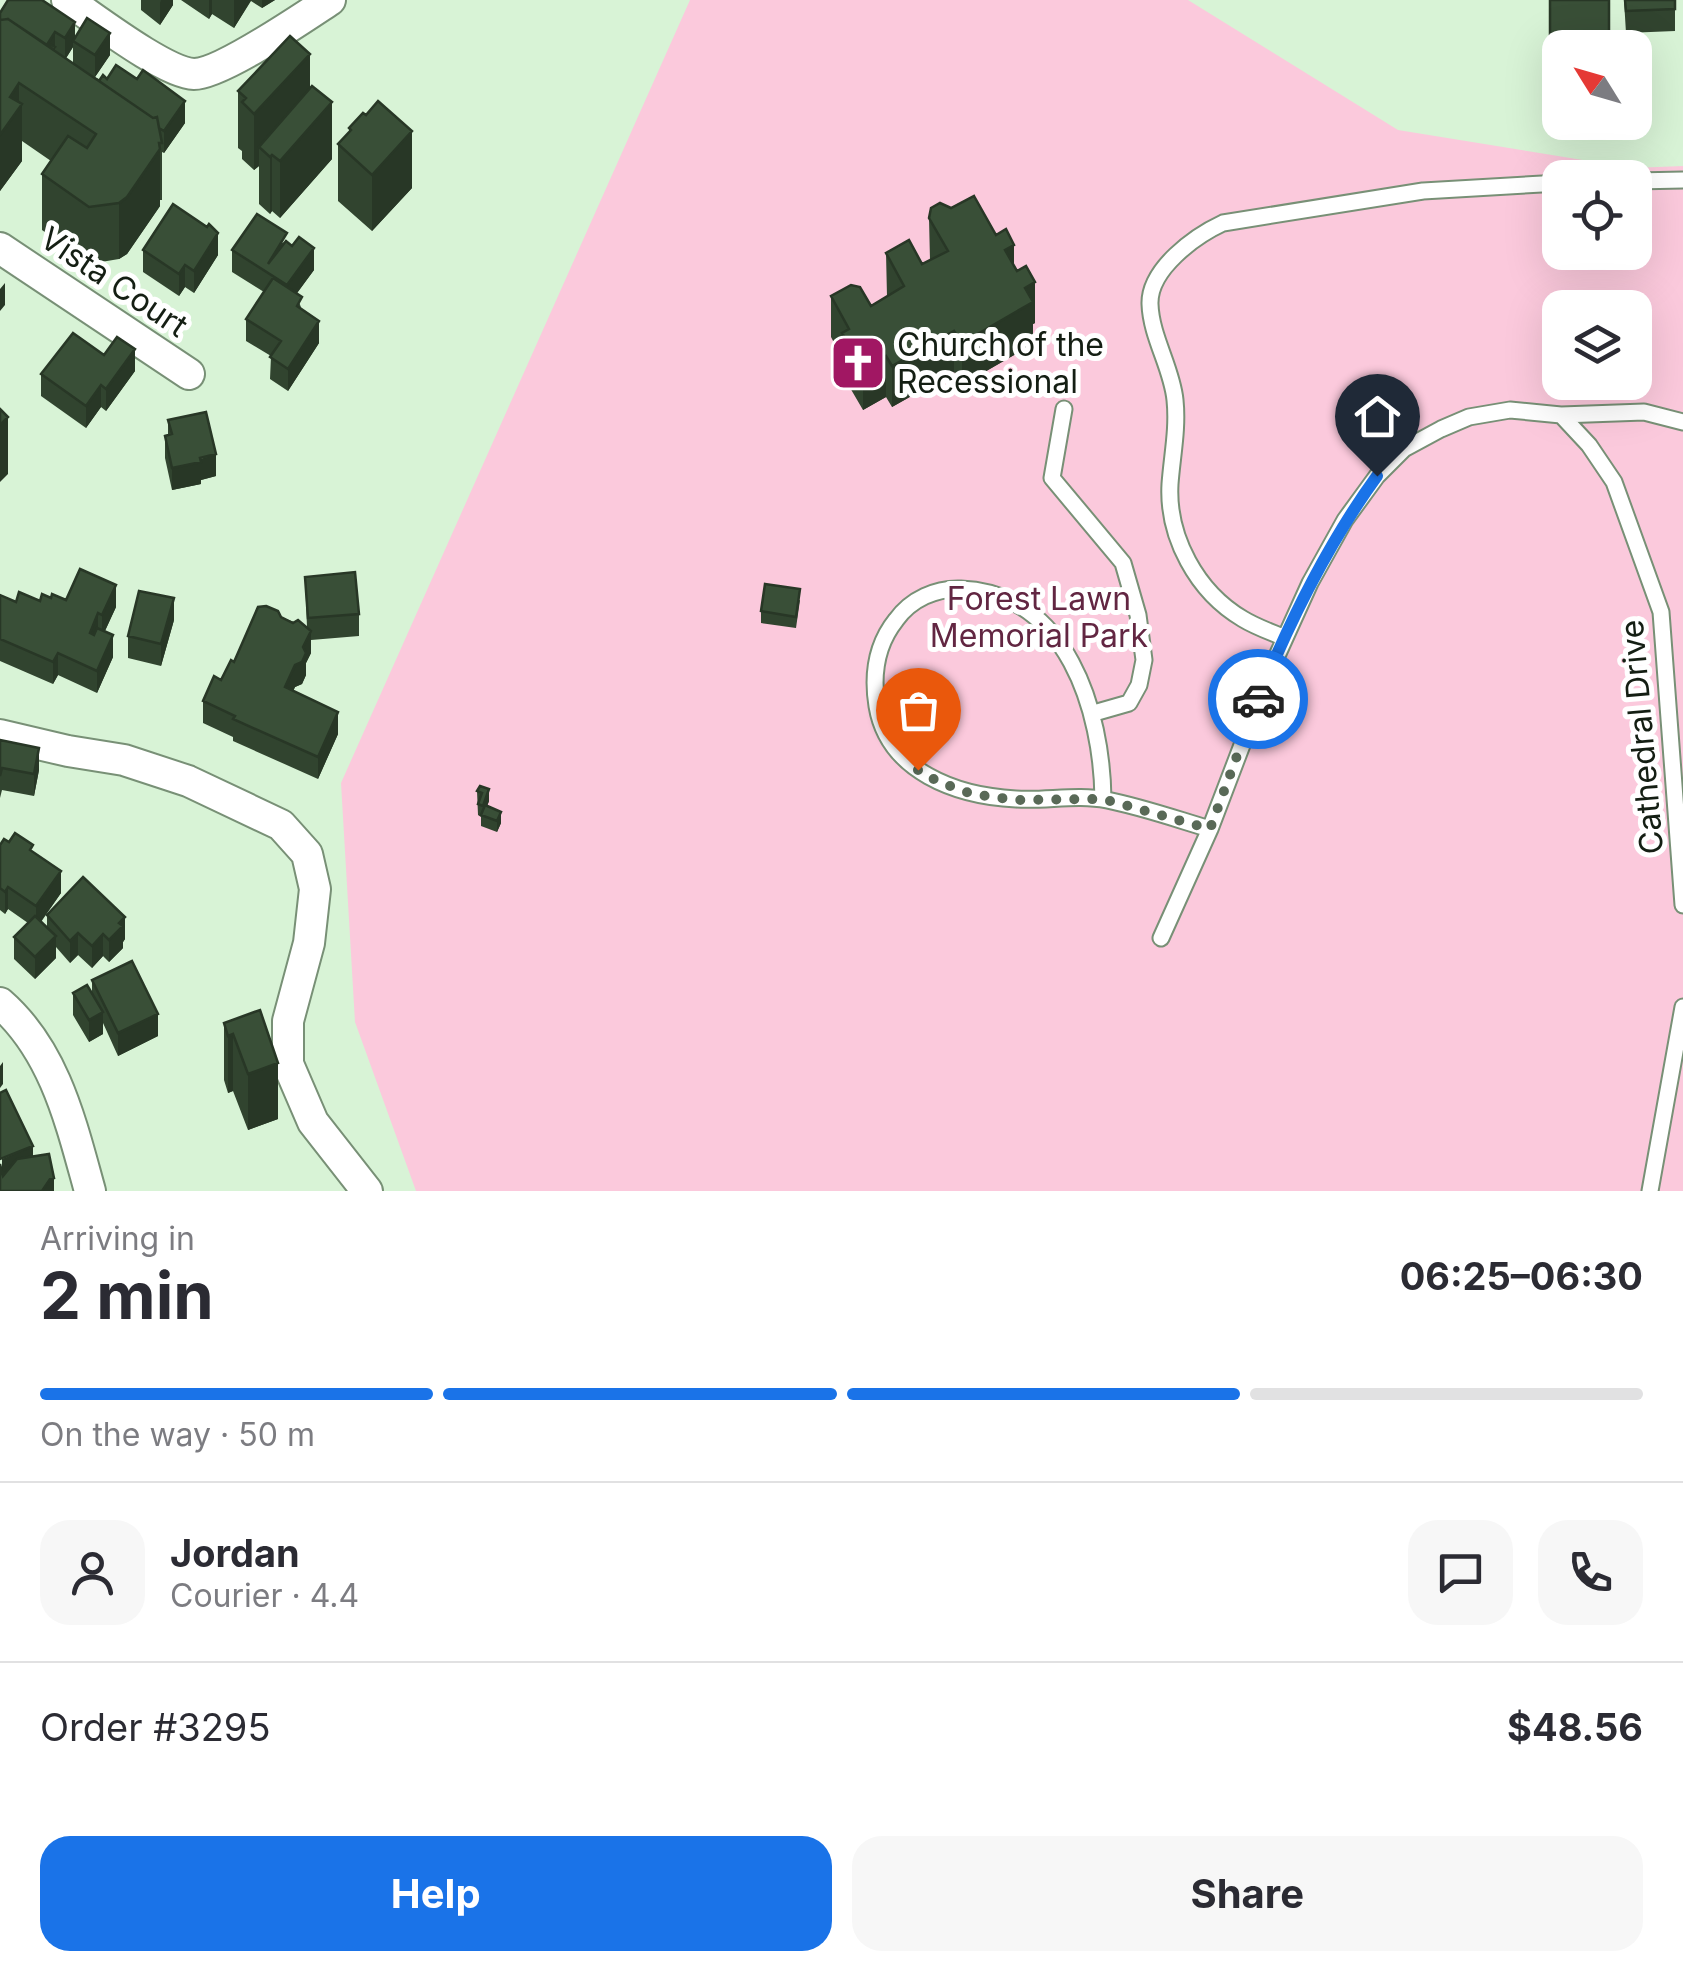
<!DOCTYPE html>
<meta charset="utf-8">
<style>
body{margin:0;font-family:Inter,sans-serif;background:#f7f7f7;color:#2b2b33;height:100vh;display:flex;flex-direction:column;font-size:38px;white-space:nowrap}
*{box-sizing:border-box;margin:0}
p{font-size:32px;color:#7c7c81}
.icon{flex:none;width:55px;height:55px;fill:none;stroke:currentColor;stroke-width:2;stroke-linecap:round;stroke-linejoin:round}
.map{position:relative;height:1191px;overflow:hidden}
.panel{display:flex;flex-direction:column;background:#fff;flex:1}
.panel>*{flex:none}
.needle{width:65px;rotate:307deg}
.controls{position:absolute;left:1542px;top:30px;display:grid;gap:20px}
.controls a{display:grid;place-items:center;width:110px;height:110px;border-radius:20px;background:#fff;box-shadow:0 10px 40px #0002;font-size:50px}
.pin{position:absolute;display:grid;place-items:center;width:85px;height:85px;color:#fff;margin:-102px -42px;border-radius:50% 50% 50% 0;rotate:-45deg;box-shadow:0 0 10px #0007}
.pin .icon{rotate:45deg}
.courier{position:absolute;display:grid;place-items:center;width:100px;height:100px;margin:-50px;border:8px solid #1a73e8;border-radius:50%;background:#fff;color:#222;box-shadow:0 2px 12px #0007}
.overview em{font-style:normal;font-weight:700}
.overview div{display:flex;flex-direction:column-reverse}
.overview{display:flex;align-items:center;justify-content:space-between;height:170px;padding:0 40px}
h1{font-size:65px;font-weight:700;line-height:75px}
.bar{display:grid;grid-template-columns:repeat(4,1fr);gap:15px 10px;align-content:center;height:120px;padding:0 40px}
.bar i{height:12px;border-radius:8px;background:#e1e1e2}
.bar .current{background:#1a73e8}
.bar p{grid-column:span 4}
.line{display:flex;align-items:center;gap:25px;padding:0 40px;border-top:2px solid #e1e1e2}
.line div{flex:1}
.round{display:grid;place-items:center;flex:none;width:105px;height:105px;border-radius:30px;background:#f7f7f7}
.button{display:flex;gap:20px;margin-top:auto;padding:20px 40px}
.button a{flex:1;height:115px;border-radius:30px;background:#1a73e8;color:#fff;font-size:40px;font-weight:700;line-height:115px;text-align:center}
.button a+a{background:#f7f7f7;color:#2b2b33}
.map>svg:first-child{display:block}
</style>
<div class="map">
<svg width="1683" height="1191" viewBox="0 0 1683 1191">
<rect width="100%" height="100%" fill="#d8f3d6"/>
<path fill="#fbc9dc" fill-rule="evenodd" d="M 690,0 L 1188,0 L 1398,130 L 1632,168 L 1683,166 L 1683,1191 L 416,1191 L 355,1022 L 341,783 ZM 1560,178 L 1635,178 L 1635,252 L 1560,252 ZM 1560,308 L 1635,308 L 1635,382 L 1560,382 Z"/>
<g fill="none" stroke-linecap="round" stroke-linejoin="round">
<g stroke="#789076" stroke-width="19">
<path id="service" d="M 1635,181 L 1683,180
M 1064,409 L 1052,478 L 1123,563 L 1138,615 L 1144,660 L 1139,685 L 1129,703 L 1094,713
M 1561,415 L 1589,445 L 1614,482 L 1661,612 L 1683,905
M 1285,638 C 1271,632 1256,627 1243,619 C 1197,592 1167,537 1170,484 C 1172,456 1178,429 1175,400 C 1172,368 1151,337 1150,304 C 1149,269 1195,236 1223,223 L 1423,191 L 1560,183
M 1103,799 C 1102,711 1067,593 961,589 C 936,588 911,599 896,620 C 876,645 872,675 877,706 C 888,772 957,796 1016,799 C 1046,801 1078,794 1107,800 C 1142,807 1176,819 1210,829
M 1161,938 L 1210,829 L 1271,669 L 1310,583 L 1345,520 L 1377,476 L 1404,449 L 1441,429 L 1469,417 L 1510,410 L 1561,415 L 1644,412 L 1683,422
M 1650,1191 L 1683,1007"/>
</g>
<g stroke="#789076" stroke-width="34">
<path id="minor" d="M 67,0 C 94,18 165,73 194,74 C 221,74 304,17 330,0
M 0,248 L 189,374
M 0,735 L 68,751 L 124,760 L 188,781 L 281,825 L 307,854 L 315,889 L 309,943 L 288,1021 L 288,1064 L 313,1122 L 367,1191
M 0,1003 C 55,1051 71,1123 90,1191"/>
</g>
<use href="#service" stroke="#fff" stroke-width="15"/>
<use href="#minor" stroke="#fff" stroke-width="30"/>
</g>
<path fill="#31442f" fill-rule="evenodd" d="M 141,0 L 173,0 L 173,5 L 160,25 L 141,10 Z
M 181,0 L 275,0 L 262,8 L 251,1 L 234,28 L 212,14 L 209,19 Z
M 1550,0 L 1560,48 L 1560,73 L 1550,73 Z
M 1624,0 L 1675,0 L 1675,31 L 1626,33 Z
M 0,13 L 75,37 L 110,55 L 95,77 L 185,123 L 164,153 L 162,152 L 162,200 L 160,200 L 160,206 L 127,254 L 119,259 L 89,264 L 42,230 L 42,174 L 51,161 L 22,141 L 22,161 L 0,191 ZM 73,47 L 73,63 L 66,58 Z
M 310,89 L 332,159 L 280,218 L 272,211 L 270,214 L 259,204 L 259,166 L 254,170 L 242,159 L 242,151 L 238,148 L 238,91 Z
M 349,128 L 412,188 L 372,231 L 338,201 L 338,144 L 349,132 Z
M 929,218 L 1014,267 L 1035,323 L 1033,324 L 1033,344 L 962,385 L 954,372 L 892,407 L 886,397 L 863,410 L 842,374 L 842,358 L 831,337 L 831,296 L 871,306 L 887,296 L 886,253 L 922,264 L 930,260 Z
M 287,242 L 314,270 L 296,294 L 302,310 L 319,343 L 288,391 L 270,379 L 271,356 L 246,341 L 246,319 L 264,292 L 232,272 L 232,250 Z
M 143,250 L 218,255 L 194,293 L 185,287 L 179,296 L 143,272 Z
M 104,355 L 135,371 L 106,411 L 101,407 L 86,428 L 41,396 L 41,374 Z
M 168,420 L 216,476 L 201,480 L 201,484 L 172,490 L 165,458 L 165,436 L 168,435 Z
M 305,577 L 359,614 L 359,636 L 311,640 L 311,653 L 306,663 L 306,675 L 302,684 L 295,687 L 293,691 L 338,734 L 318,779 L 233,741 L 233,737 L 203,723 L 203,701 L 221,680 L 234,662 L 281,617 L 307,627 Z
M 0,595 L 16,602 L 40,601 L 51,598 L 116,607 L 105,631 L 113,657 L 97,693 L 58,675 L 53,684 L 0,661 Z
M 800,600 L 796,628 L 761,623 L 761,611 Z
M 174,620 L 161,666 L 128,658 L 128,636 Z
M 0,740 L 39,770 L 34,796 L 2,790 L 0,798 Z
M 480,786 L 489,801 L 487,806 L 501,823 L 497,832 L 481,826 L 481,817 L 478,815 L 477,791 Z
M 0,845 L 33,852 L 61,893 L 41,922 L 47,928 L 47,915 L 125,939 L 123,942 L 123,948 L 109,962 L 103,956 L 92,968 L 78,955 L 70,963 L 56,947 L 56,958 L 35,979 L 14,959 L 14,937 L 28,923 L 8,909 L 5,914 L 0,910 Z
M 92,980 L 158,1036 L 118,1056 L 103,1023 L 103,1034 L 89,1042 L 73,1015 L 73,993 L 92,994 Z
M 260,1010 L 278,1119 L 248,1130 L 233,1091 L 228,1093 L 224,1080 L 224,1023 Z"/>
<path fill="#283726" d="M 161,0 L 173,0 L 173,5 L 160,25 L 160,3 Z
M 209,0 L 212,0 L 212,14 L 209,19 Z
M 234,0 L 251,0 L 234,28 Z
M 262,0 L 275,0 L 262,8 Z
M 75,22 L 75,42 L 73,41 L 73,47 L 65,60 L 65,38 Z
M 55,32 L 55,69 L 48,43 Z
M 110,33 L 110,55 L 95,77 L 95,55 Z
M 310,54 L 310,111 L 259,147 L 259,166 L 254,170 L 254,114 Z
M 19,83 L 19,108 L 22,104 L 22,161 L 0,191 L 0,135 L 10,97 Z
M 185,101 L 185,123 L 164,153 L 164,131 Z
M 332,102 L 332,159 L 280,218 L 280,161 Z
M 412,131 L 412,188 L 372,231 L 372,175 Z
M 160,149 L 160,206 L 127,254 L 119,259 L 119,203 Z
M 272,155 L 272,211 L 270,214 L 270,157 Z
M 218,233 L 218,255 L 194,293 L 194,271 Z
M 1014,245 L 1014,286 L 1005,250 Z
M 314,248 L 314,270 L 287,307 L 287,285 Z
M 185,265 L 185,287 L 179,296 L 179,274 Z
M 1035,282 L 1035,323 L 1033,324 L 1033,344 L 962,385 L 962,343 L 1025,288 Z
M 5,283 L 5,305 L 0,311 L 0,289 Z
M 319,321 L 319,343 L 288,391 L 288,369 Z
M 954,331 L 954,372 L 892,407 L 892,366 Z
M 135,349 L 135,371 L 106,411 L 106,389 Z
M 886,356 L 886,397 L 863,410 L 863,368 Z
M 101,385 L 101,407 L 86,428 L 86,406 Z
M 8,417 L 8,474 L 0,482 L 0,425 Z
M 216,454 L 216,476 L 201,480 L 201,484 L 172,490 L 172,468 Z
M 116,585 L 116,607 L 102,637 L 102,615 Z
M 174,598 L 174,620 L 161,666 L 161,644 Z
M 98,613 L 98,635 L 90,633 Z
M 311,631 L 311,653 L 306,663 L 306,675 L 302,684 L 295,687 L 285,709 L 285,687 Z
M 113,635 L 113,657 L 97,693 L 97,671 Z
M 58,653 L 58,675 L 53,684 L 53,662 Z
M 338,712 L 338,734 L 318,779 L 318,757 Z
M 39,748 L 39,770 L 34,796 L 34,774 Z
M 489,789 L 489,801 L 483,817 L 483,806 Z
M 501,812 L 501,823 L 497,832 L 497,821 Z
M 61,871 L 61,893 L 36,928 L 36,906 Z
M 8,887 L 8,909 L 5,914 L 5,892 Z
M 125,917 L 125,939 L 123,942 L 123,948 L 109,962 L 109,940 L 119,923 Z
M 78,933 L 78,955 L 70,963 L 70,941 Z
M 103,934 L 103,956 L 92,968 L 92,946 Z
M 56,936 L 56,958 L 35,979 L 35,957 Z
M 103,1012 L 103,1034 L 89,1042 L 89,1020 Z
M 158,1014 L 158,1036 L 118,1056 L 118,1033 Z
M 233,1034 L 233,1091 L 228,1093 L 228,1036 Z
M 3,1062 L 3,1084 L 0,1088 L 0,1066 Z
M 278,1063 L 278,1119 L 248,1130 L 248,1074 Z
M 33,1146 L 33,1168 L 2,1181 L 2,1159 Z
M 54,1178 L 54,1191 L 42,1191 L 50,1179 Z"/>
<path fill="#394f37" stroke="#283726" stroke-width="2.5" d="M 8,0 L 42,0 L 75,22 L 65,38 L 55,32 L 48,43 L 55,47 L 53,49 L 8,19 L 0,20 L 0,13 Z
M 1550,0 L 1609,0 L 1609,48 L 1560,48 L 1560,51 L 1550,51 Z
M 1625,0 L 1675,0 L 1675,9 L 1626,11 Z
M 87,18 L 110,33 L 95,55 L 73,41 Z
M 8,19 L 153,118 L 157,117 L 162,143 L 159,143 L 160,149 L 127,197 L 119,203 L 89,207 L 42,174 L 68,136 L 87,148 L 96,134 L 19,83 L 10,97 L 22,104 L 0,135 L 0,20 Z
M 290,36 L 310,54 L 254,114 L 242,102 L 246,98 L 238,91 Z
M 116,65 L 137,79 L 143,70 L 185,101 L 164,131 L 159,128 L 157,117 L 153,118 L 99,81 L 103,75 L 107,79 Z
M 312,86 L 332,102 L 280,161 L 272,155 L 270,157 L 259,147 Z
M 378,101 L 412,131 L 372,175 L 338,144 L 351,130 L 349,128 L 363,113 L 366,115 Z
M 974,196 L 996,235 L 1006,229 L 1014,245 L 1005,250 L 1017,271 L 1026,266 L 1035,282 L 1025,288 L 1033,302 L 962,343 L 954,331 L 892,366 L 886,356 L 863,368 L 842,333 L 849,329 L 831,296 L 851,285 L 860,287 L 871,306 L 904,286 L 886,253 L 909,240 L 922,264 L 948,251 L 929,218 L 931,208 L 940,203 L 951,208 Z
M 173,204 L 207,227 L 209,224 L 218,233 L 194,271 L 185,265 L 179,274 L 143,250 Z
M 257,214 L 287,233 L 268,264 L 286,241 L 292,246 L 299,237 L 314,248 L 287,285 L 232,250 Z
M 273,278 L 302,297 L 297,306 L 319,321 L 288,369 L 270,357 L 281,341 L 246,319 Z
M 73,333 L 104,355 L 117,337 L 135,349 L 106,389 L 101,385 L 86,406 L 41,374 Z
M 0,409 L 8,417 L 0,425 Z
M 206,412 L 216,454 L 200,458 L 201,462 L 172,468 L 165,436 L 172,434 L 168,420 Z
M 80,569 L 116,585 L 102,615 L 98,613 L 90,633 L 94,635 L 97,628 L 113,635 L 97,671 L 58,653 L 53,662 L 0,639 L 0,595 L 16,602 L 19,592 L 40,601 L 42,594 L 51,598 L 52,594 L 66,600 Z
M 355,572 L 359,614 L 308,618 L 305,577 Z
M 765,584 L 800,589 L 796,617 L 761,611 Z
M 139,591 L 174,598 L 161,644 L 128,636 Z
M 266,606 L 278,611 L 281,617 L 293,623 L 298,620 L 311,631 L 303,647 L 306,653 L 302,662 L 295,665 L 285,687 L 338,712 L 318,757 L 233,719 L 235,716 L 203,701 L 214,676 L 221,680 L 231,660 L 234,662 L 258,607 Z
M 0,740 L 39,748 L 34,774 L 2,768 L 0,776 Z
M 480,786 L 489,789 L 483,806 L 478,804 L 482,793 L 477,791 Z
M 485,805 L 501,812 L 497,821 L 481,815 Z
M 15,833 L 33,845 L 30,850 L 61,871 L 36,906 L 8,887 L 5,892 L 0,888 L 0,845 L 4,839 L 9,842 Z
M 83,877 L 125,917 L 119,923 L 123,926 L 109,940 L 103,934 L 92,946 L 78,933 L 70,941 L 47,915 Z
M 35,916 L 56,936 L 35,957 L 14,937 Z
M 132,961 L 158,1014 L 118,1033 L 92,980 Z
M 87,985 L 103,1012 L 89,1020 L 73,993 Z
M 260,1010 L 278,1063 L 248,1074 L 233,1034 L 228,1036 L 224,1023 Z
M 6,1090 L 33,1146 L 0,1159 L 0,1093 Z
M 49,1154 L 54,1178 L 50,1179 L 42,1191 L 0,1191 L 0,1164 L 3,1176 L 17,1159 Z"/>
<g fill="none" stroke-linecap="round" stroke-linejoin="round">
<path stroke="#596957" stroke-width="10" stroke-dasharray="0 18" d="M 918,770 L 939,782 L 972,794 L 1016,800 L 1103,799 L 1210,829 L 1258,699"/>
<path stroke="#1a73e8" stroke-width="12" d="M 1258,699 C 1290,620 1327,545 1377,476"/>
</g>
<defs>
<g id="church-square" transform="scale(2.875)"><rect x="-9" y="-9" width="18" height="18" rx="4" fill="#a11763" stroke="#fff"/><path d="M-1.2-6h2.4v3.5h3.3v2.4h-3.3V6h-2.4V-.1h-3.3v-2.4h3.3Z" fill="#fff"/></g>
</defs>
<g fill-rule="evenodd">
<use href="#church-square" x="858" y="363"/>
</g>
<g text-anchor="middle" stroke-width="10" stroke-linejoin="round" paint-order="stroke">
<g font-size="32" fill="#141e13" stroke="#fff">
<text transform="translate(114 282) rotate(34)" y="11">Vista Court</text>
<text transform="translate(1642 737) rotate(-95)" y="11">Cathedral Drive</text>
</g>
<g font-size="32" fill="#141e13" stroke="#fff" text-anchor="start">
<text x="897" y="356">Church of the<tspan x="897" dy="37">Recessional</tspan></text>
</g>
<g font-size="32" fill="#622642" stroke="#fff">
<text x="1039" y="610">Forest Lawn<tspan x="1039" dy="37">Memorial Park</tspan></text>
</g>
</g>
</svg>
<div class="controls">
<a><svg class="needle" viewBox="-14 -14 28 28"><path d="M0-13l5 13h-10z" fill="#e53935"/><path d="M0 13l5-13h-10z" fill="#7c7c81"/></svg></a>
<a><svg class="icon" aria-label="locate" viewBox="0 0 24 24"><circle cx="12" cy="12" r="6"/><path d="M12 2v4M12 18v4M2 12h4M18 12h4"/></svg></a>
<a><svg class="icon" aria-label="layers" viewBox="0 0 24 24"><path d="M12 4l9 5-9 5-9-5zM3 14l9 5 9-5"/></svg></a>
</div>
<div class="pin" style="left:918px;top:770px;background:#ea580c"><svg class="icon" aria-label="bag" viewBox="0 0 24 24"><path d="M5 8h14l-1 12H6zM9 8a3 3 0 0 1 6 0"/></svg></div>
<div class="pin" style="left:1377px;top:476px;background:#1f2937"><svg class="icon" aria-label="home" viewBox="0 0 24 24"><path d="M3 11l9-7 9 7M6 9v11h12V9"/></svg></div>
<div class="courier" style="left:1258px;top:699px"><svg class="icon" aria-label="car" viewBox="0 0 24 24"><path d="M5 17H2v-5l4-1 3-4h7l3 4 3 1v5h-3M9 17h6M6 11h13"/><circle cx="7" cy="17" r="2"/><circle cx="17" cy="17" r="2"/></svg></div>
</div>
<section class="panel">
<div class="overview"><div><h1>2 min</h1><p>Arriving in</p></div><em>06:25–06:30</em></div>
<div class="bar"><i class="current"></i><i class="current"></i><i class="current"></i><i></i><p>On the way · 50 m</p></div>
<div class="line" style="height:180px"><a class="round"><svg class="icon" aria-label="person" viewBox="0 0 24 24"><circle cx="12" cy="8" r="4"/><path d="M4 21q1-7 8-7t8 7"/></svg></a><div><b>Jordan</b><p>Courier · 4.4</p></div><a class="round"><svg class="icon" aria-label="chat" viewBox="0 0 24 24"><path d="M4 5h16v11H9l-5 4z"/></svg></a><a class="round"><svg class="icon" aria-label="phone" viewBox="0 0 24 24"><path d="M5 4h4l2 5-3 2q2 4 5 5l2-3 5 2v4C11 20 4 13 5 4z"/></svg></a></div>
<div class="line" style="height:130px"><div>Order #3295</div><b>$48.56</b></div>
<div class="button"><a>Help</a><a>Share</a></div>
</section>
